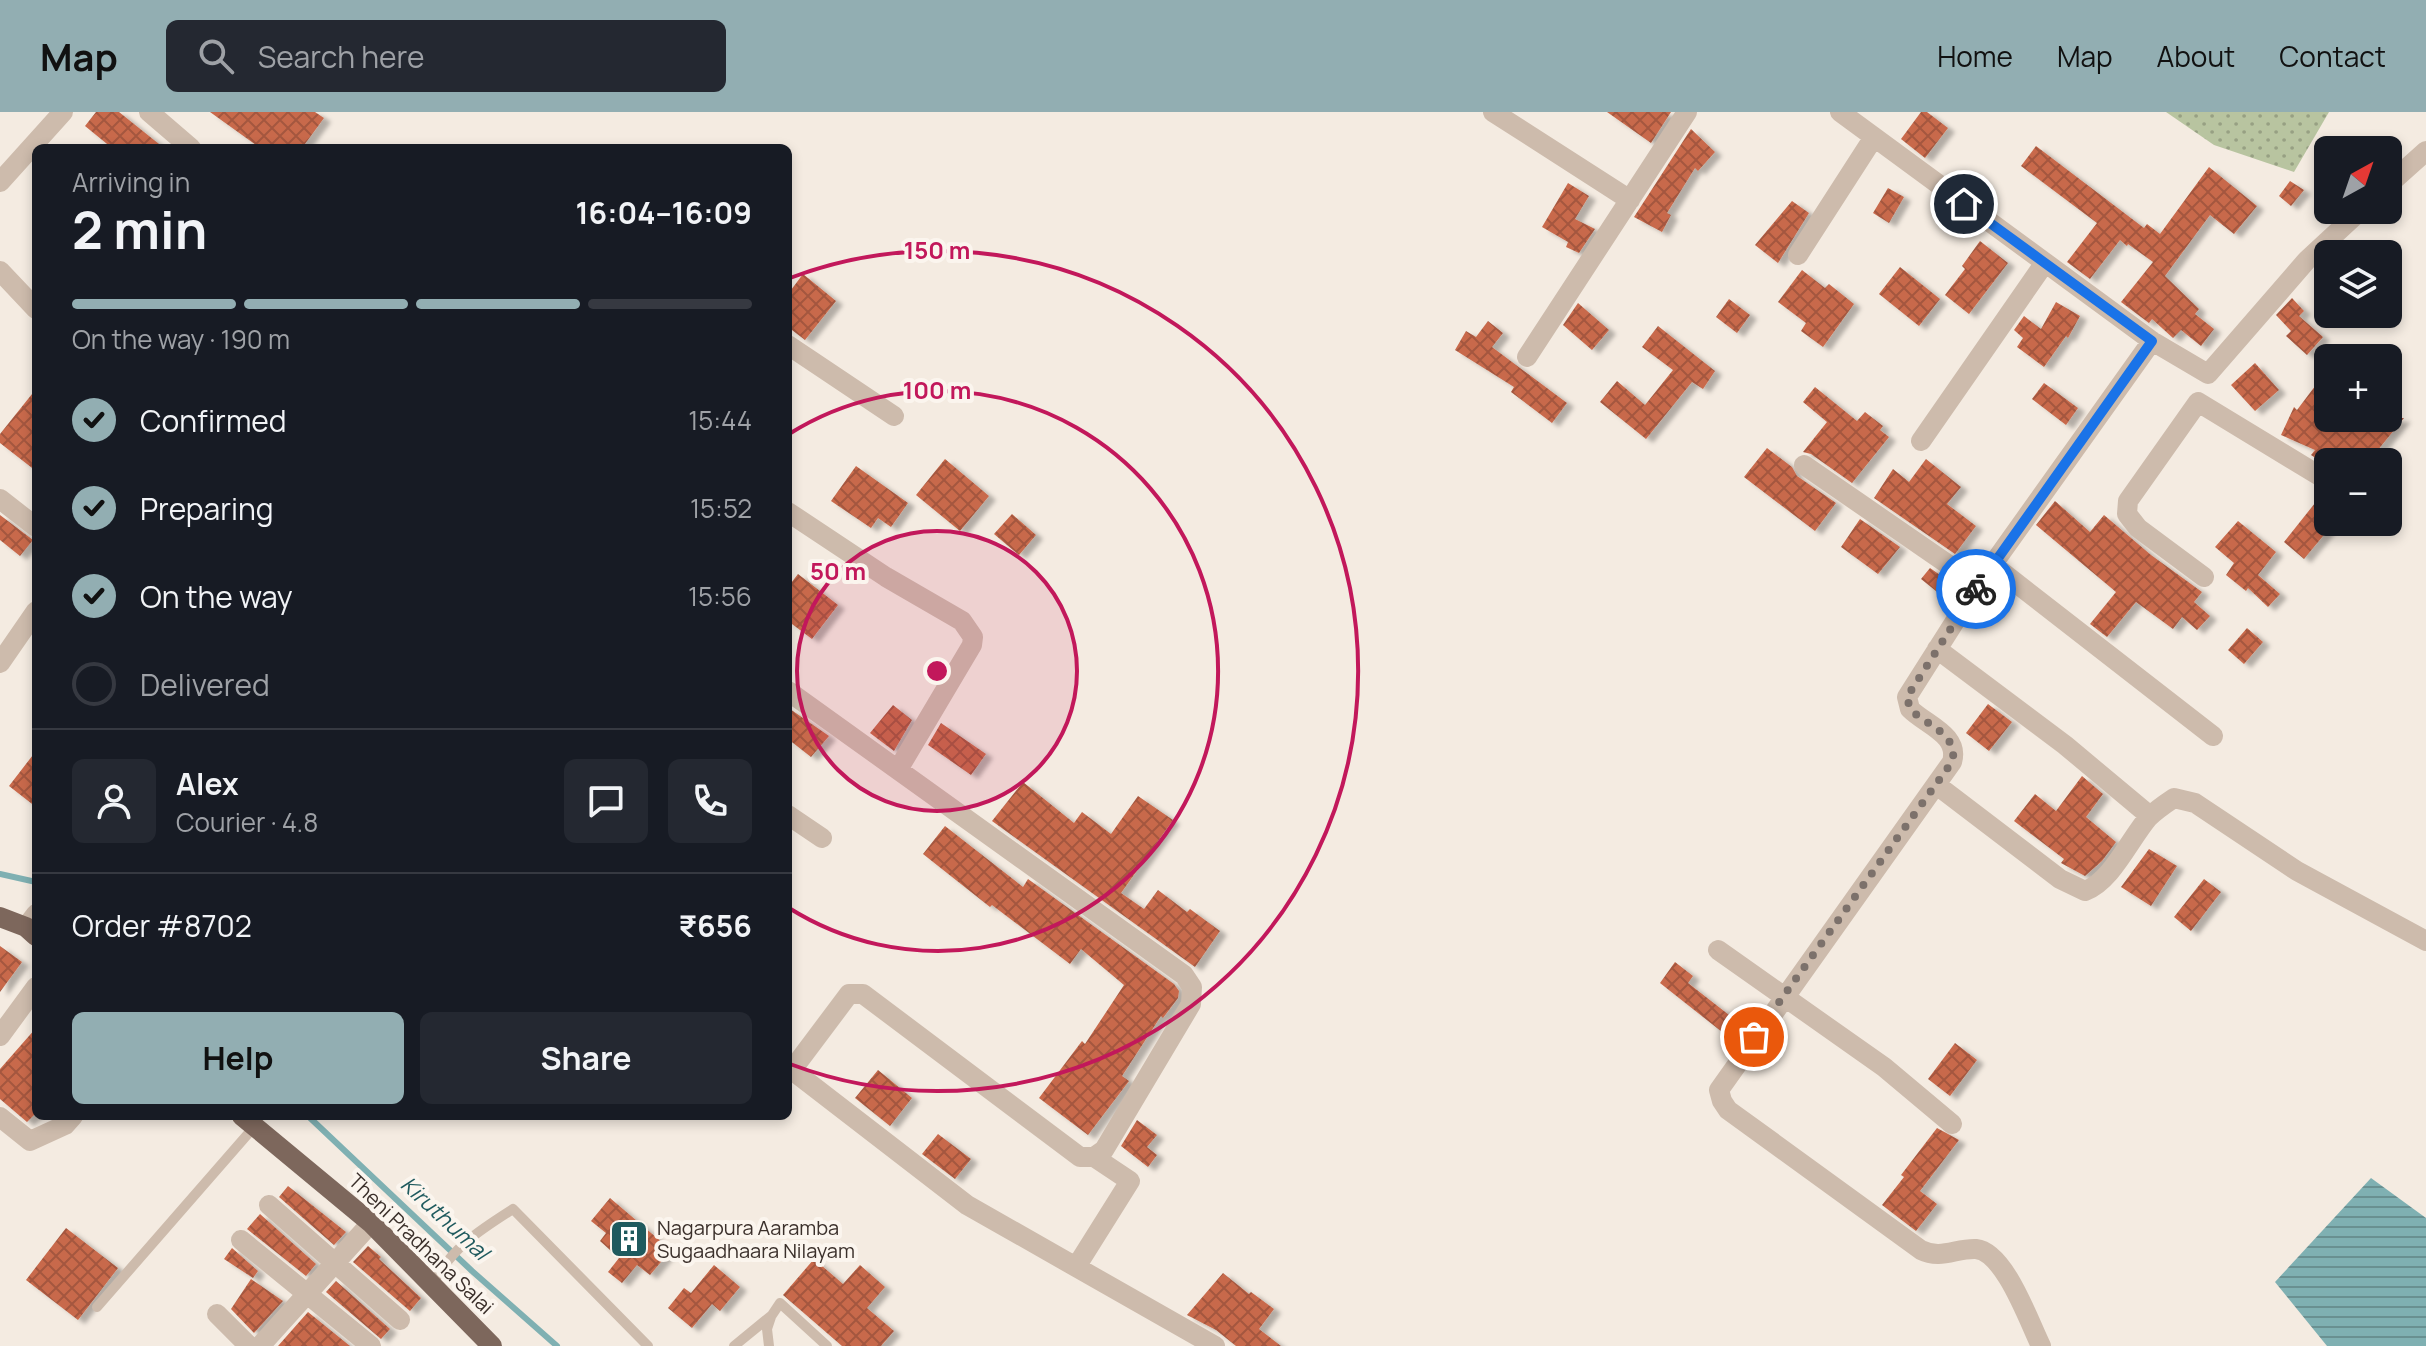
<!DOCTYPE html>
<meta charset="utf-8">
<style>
body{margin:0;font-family:Manrope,sans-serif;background:#242831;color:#f1f3f6;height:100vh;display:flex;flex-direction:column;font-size:30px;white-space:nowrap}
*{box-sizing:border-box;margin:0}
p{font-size:26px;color:#9ea1a6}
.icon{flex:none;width:44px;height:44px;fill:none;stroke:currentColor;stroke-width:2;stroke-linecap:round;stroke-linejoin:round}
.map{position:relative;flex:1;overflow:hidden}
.drawer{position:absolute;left:32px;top:32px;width:760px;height:976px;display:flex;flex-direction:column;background:#171b24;border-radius:12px;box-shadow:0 4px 12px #0003}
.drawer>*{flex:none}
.needle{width:52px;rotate:40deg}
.controls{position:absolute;left:2314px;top:24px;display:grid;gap:16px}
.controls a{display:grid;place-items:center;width:88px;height:88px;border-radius:12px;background:#171b24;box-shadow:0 4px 12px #0003;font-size:40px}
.pin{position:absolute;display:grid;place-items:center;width:68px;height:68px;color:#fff;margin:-34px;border:4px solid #fff;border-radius:50%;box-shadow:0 2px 8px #0007}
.courier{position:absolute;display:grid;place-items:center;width:80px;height:80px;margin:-40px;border:6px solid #1a73e8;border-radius:50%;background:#fff;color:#222;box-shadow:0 2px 10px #0007}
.overview em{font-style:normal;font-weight:700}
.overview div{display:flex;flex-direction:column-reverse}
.overview{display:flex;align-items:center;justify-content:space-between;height:136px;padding:0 40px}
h1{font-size:52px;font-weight:700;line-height:60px}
.bar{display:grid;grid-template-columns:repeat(4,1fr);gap:12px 8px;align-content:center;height:96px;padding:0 40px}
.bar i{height:10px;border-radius:6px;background:#363941}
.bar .active{background:#92aeb2}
.bar p{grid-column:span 4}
.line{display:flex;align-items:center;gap:20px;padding:0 40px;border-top:2px solid #363941}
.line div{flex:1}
.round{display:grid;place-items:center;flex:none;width:84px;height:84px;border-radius:12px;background:#242831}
ol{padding:0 40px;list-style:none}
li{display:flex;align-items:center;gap:24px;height:88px}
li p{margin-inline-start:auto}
li .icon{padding:8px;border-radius:50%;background:#92aeb2;color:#111;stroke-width:4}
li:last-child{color:#9ea1a6}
li i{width:44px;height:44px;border:4px solid #363941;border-radius:50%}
.cta{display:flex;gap:16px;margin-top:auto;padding:16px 40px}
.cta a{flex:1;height:92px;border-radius:12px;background:#92aeb2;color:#111;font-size:32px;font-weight:700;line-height:92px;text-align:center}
.cta a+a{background:#242831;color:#f1f3f6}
header{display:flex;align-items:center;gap:48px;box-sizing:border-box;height:112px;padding:0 40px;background:#92aeb2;color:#111}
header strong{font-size:38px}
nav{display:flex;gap:44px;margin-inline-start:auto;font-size:28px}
.search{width:560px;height:72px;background:#242831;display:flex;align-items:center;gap:20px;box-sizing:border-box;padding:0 28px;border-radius:12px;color:#9ea1a6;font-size:30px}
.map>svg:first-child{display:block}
</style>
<header>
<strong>Map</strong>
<div class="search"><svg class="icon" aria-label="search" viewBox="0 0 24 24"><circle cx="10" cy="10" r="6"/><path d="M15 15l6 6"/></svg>Search here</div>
<nav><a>Home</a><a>Map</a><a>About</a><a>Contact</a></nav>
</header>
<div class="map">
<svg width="2426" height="1234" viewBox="0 0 2426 1234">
<defs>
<pattern id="grass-dots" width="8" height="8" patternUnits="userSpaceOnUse" patternTransform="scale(2)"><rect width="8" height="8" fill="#b8c4a0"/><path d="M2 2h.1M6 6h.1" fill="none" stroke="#97a083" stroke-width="1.8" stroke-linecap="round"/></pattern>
<pattern id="water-rules" width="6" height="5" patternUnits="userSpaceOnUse" patternTransform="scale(2)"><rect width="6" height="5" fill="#7fb0b2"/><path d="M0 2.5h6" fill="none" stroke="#699091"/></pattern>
<pattern id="building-cross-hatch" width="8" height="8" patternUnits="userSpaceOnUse" patternTransform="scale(2)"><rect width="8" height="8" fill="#c8694b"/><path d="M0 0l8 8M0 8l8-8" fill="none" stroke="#a4573f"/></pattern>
<filter id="shadow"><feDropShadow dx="7" dy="4" stdDeviation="2" flood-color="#0004"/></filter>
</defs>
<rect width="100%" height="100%" fill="#f4ebe1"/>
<path fill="url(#grass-dots)" d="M 2166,0 L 2329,0 L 2294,60 L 2214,33 Z"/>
<path fill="url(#water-rules)" d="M 2371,1066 L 2426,1106 L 2426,1234 L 2327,1234 L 2275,1170 Z"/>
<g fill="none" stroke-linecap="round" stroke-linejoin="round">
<path stroke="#7fb0b2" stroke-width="6" d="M 0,762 L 36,770
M 308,1004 L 472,1159 L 557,1234"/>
</g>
<path fill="url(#building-cross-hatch)" filter="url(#shadow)" d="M 96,0 L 119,0 L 164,36 L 112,36 L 85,14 Z
M 210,0 L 315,0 L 324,6 L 302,36 L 260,36 Z
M 1607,0 L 1671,0 L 1651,31 Z
M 1921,0 L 1927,0 L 1948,16 L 1925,46 L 1901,27 Z
M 1691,17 L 1715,40 L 1698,59 L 1695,56 L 1667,101 L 1671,103 L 1662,120 L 1634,105 Z
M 2036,34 L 2144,116 L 2147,112 L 2160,122 L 2209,55 L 2257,94 L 2234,122 L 2210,103 L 2165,164 L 2199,197 L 2195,202 L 2214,217 L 2201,234 L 2181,218 L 2173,226 L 2152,207 L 2149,211 L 2121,190 L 2153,150 L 2128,132 L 2127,134 L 2120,128 L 2090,167 L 2067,150 L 2097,111 L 2021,54 Z
M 2290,69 L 2304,78 L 2291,94 L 2279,84 Z
M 1568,71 L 1589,84 L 1575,107 L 1595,117 L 1579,141 L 1566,135 L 1568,130 L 1542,115 Z
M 1888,76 L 1904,85 L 1889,111 L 1873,101 Z
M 1792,89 L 1809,101 L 1778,151 L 1755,133 Z
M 1980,129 L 2008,151 L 1969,202 L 1945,183 L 1965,157 L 1962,154 Z
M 1900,155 L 1940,187 L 1919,214 L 1879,182 Z
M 1802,158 L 1825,176 L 1829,172 L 1854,192 L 1823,235 L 1801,219 L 1806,211 L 1778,190 Z
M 803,162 L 836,189 L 805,228 L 788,215 L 788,182 Z
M 2292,186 L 2304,199 L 2299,204 L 2323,225 L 2307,243 L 2286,224 L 2291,219 L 2276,203 Z
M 1729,187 L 1750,203 L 1737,221 L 1716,205 Z
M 2056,190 L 2080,204 L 2068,226 L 2066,224 L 2044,255 L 2017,235 L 2023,226 L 2014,218 L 2024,204 L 2041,217 Z
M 1578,191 L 1609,218 L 1592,238 L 1563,213 Z
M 1488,209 L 1503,221 L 1492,235 L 1567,291 L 1552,311 L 1511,280 L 1514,275 L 1455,238 L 1466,219 L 1476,225 Z
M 1658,214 L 1715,259 L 1703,277 L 1692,270 L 1646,327 L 1600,290 L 1617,269 L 1645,293 L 1673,258 L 1642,235 Z
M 2255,251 L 2279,278 L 2255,299 L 2231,273 Z
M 2328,257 L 2328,306 L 2357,306 L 2365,312 L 2370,306 L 2404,306 L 2368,350 L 2328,350 L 2328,354 L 2311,343 L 2315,338 L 2281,323 L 2294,295 L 2297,298 Z
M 2044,271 L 2078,296 L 2066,313 L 2032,287 Z
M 1815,275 L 1857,309 L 1865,300 L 1883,314 L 1880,318 L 1889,325 L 1852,371 L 1811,342 L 1803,340 L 1827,310 L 1803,290 Z
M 36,277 L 36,359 L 0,331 L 0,322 Z
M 1767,336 L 1792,355 L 1797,364 L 1836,391 L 1815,419 L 1744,365 Z
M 945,347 L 989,384 L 960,419 L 916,383 Z
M 1926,347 L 1961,375 L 1947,392 L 1976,414 L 1955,442 L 1874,386 L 1893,357 L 1909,370 Z
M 856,354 L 908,391 L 891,415 L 878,406 L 871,416 L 831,389 Z
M 2323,381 L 2328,382 L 2328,418 L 2304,447 L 2284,430 Z
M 2055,389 L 2090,420 L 2104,403 L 2151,443 L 2202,480 L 2194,490 L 2210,504 L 2197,518 L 2182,505 L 2173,517 L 2136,490 L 2107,525 L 2090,512 L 2116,480 L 2036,413 Z
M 1012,402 L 1036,423 L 1019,443 L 994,422 Z
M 0,403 L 33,428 L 20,444 L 0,428 Z
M 1860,407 L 1900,435 L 1878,462 L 1841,435 Z
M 2238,409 L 2276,440 L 2258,463 L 2280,482 L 2268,495 L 2248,476 L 2246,479 L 2226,463 L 2234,451 L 2215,435 Z
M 1930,456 L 1960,477 L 1951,491 L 1921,467 Z
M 798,462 L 838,493 L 812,527 L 788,509 L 788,475 Z
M 2247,516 L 2263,530 L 2244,552 L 2228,538 Z
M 1988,592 L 2012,610 L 1989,639 L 1966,621 Z
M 893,593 L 912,608 L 894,639 L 870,621 Z
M 790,597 L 829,624 L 811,645 L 788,627 L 788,600 Z
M 941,611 L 986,642 L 971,663 L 928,633 Z
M 36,639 L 36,695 L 9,674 Z
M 2082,664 L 2103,682 L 2086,705 L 2116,730 L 2102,749 L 2085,764 L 2061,751 L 2064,747 L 2014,709 L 2035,682 L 2056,699 Z
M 1023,670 L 1074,711 L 1082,700 L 1111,722 L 1138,684 L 1173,708 L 1121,781 L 1144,797 L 1158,778 L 1187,800 L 1190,797 L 1220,819 L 1195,855 L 992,709 Z
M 945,714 L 1023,775 L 1028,767 L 1174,872 L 1179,879 L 1178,886 L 1163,906 L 1161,904 L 1122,964 L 1129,969 L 1088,1023 L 1039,986 L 1082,929 L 1085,932 L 1124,873 L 1081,837 L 1070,852 L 992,793 L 990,795 L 923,742 Z
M 2149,737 L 2177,754 L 2151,794 L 2121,775 Z
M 2204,767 L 2221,780 L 2191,819 L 2174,805 Z
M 0,834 L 22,850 L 0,880 Z
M 1675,850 L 1693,864 L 1688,871 L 1747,917 L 1736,931 L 1660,871 Z
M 36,916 L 36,1001 L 27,1010 L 0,987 L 0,957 Z
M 1955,931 L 1977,948 L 1950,984 L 1928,967 Z
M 878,958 L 912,986 L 890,1014 L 855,986 Z
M 1137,1008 L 1157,1023 L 1147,1035 L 1157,1043 L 1148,1055 L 1121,1034 Z
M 1937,1016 L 1959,1028 L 1920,1079 L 1937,1092 L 1916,1119 L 1882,1093 L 1904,1065 L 1901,1063 Z
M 938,1022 L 971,1047 L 955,1067 L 922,1042 Z
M 288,1074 L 346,1120 L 334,1133 L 279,1085 Z
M 610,1086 L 671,1138 L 650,1163 L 637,1153 L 622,1171 L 608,1160 L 619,1146 L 600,1129 L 606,1121 L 591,1109 Z
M 260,1102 L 316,1152 L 306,1164 L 247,1117 Z
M 66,1116 L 118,1156 L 78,1208 L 26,1168 Z
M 368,1134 L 381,1145 L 379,1147 L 421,1186 L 410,1199 L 353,1150 Z
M 232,1136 L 258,1159 L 253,1166 L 224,1147 Z
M 814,1147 L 843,1172 L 860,1153 L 885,1175 L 867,1196 L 894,1219 L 881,1234 L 842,1234 L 783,1183 Z
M 714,1153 L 740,1175 L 720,1199 L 712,1192 L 692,1216 L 668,1196 L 684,1176 L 691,1181 Z
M 1223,1161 L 1249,1182 L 1251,1180 L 1274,1197 L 1259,1217 L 1281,1234 L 1236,1234 L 1216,1218 L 1187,1203 Z
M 251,1167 L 283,1189 L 254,1221 L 231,1197 Z
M 336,1169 L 390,1217 L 381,1227 L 326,1180 Z
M 308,1200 L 350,1234 L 278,1234 Z"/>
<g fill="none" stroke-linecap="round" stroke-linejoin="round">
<path stroke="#cdbbac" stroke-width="10" d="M 433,1172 C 451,1136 480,1118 513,1097 L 648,1234
M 97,1195 L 254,1015
M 734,1234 L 772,1203 L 780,1191 L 827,1234
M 769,1234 L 767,1217 L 771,1205"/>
<path stroke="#cdbbac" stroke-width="20" d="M 149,0 L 191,36
M 1493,0 L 1630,88
M 1840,0 L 2152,229 L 2208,262 L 2307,148 L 2361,98
M 0,70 L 63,0
M 2388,73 L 2426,39
M 1798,143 L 1874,25
M 0,159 L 36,197
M 788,233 L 894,304
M 1527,245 L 1687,0
M 1921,329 L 2044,152
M 1804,353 L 1978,473
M 0,387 L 36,415
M 788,400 L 886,465 L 962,509 L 973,525 L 972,533 L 899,656
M 1993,453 L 2213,624
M 2204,465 L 2138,416 L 2127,402 L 2128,389 L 2198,290 L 2328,369
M 1937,537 L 2065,633 L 2150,704
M 0,551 L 36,499
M 788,579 L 1184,863 L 1192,875 L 1191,892 L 1104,1038 L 1094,1045 L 1080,1045 L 863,882 L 849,882 L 792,958 L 788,955
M 1938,674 L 2060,767 L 2085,779 C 2111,770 2130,727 2148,706 C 2156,698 2165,692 2174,686 L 2195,691 L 2297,759 L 2426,829
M 788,703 L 822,726
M 26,815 L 36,802
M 1718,838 L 1884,955 L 1952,1012
M 0,924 L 36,875
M 792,958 L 967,1093 L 1215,1234
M 0,1005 L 30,1029 L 65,1013 L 73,1004
M 269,1093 L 400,1208
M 241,1128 L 371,1234
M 1076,1155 L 1130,1069 L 1094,1045
M 217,1202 L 249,1234
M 260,1234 L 371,1111
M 2041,1234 C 2029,1210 2005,1140 1976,1137 C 1956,1136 1941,1148 1921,1138 L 1728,998 L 1722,989 L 1719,978 L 1952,650 C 1960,623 1926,613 1910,597 L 1907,585 L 1978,473 L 2152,229"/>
<path stroke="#7d675c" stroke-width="20" d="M 0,805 L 26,815 L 36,824
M 242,1004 L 371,1111 L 492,1234"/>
</g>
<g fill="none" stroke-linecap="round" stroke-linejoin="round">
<path stroke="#7c716b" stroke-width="8" stroke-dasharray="0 14.4" d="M 1754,925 L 1952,650 C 1960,623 1926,613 1910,597 L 1907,585 L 1976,477"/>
<path stroke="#1a73e8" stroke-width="10" d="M 1964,92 L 2152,229 L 1976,477"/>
</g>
<circle cx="937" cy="559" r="140" fill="#c2185b" fill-opacity=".12"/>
<g fill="none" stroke="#c2185b" stroke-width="4">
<circle cx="937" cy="559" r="140"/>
<path d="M789 322A280 280 0 1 1 789 796"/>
<path d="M790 166A420 420 0 1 1 790 952"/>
</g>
<defs>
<g id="building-square" transform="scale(2)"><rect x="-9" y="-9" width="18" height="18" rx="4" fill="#1f5a5e" stroke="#fbf5ee"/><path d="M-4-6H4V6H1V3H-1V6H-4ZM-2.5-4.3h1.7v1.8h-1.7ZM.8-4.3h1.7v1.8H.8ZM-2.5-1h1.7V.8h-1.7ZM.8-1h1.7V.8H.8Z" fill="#fff"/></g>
</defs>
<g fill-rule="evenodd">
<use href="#building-square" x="629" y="1127"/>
</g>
<g text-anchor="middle" stroke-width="8" stroke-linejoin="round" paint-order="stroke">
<g font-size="20" fill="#3b302b" stroke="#fbf5ee" text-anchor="start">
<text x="657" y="1123">Nagarpura Aaramba<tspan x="657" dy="23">Sugaadhaara Nilayam</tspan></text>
</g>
<g font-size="20" fill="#3b302b" stroke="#fbf5ee">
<text transform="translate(421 1132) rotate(44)" y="7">Theni Pradhana Salai</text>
</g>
<g font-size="22" font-style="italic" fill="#1f5a5e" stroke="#fbf5ee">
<text transform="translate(445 1106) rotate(43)" y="8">Kiruthumal</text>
</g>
</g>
<circle cx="937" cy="559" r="12" fill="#c2185b" stroke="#fbf5ee" stroke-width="4"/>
<g font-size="24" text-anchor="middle" font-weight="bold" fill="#c2185b" stroke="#fbf5ee" stroke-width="8" stroke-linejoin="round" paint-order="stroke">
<text x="937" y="147">150 m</text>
<text x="937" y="287">100 m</text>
<text x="838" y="468">50 m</text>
</g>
</svg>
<div class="controls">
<a><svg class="needle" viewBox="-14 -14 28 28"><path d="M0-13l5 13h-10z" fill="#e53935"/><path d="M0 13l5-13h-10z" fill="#9ea1a6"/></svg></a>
<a><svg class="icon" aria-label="layers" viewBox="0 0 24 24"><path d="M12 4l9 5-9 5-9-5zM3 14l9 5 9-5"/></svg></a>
<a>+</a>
<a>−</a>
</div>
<div class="pin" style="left:1754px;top:925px;background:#ea580c"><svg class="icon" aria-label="bag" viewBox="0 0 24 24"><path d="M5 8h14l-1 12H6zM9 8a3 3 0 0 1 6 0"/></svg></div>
<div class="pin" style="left:1964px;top:92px;background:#1f2937"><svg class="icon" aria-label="home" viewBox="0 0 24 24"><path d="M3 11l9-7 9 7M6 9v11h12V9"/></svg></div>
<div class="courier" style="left:1976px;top:477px"><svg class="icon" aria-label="bike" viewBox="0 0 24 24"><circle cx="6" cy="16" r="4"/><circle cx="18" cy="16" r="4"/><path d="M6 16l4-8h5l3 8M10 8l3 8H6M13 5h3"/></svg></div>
<section class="drawer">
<div class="overview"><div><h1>2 min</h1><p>Arriving in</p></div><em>16:04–16:09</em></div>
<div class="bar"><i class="active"></i><i class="active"></i><i class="active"></i><i></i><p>On the way · 190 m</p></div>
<ol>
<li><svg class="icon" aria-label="check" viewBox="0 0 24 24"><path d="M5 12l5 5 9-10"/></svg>Confirmed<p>15:44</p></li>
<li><svg class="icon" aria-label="check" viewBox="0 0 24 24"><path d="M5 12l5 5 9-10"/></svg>Preparing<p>15:52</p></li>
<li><svg class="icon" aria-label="check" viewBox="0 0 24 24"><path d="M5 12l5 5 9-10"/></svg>On the way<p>15:56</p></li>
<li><i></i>Delivered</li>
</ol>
<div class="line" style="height:144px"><a class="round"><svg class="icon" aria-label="person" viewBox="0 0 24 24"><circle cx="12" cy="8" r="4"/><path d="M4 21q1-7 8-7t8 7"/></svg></a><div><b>Alex</b><p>Courier · 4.8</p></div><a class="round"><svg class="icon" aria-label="chat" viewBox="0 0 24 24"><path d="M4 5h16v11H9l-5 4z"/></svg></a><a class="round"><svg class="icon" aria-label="phone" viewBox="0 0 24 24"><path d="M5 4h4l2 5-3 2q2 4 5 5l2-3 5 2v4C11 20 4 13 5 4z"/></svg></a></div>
<div class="line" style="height:104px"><div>Order #8702</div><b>₹656</b></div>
<div class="cta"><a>Help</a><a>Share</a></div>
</section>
</div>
